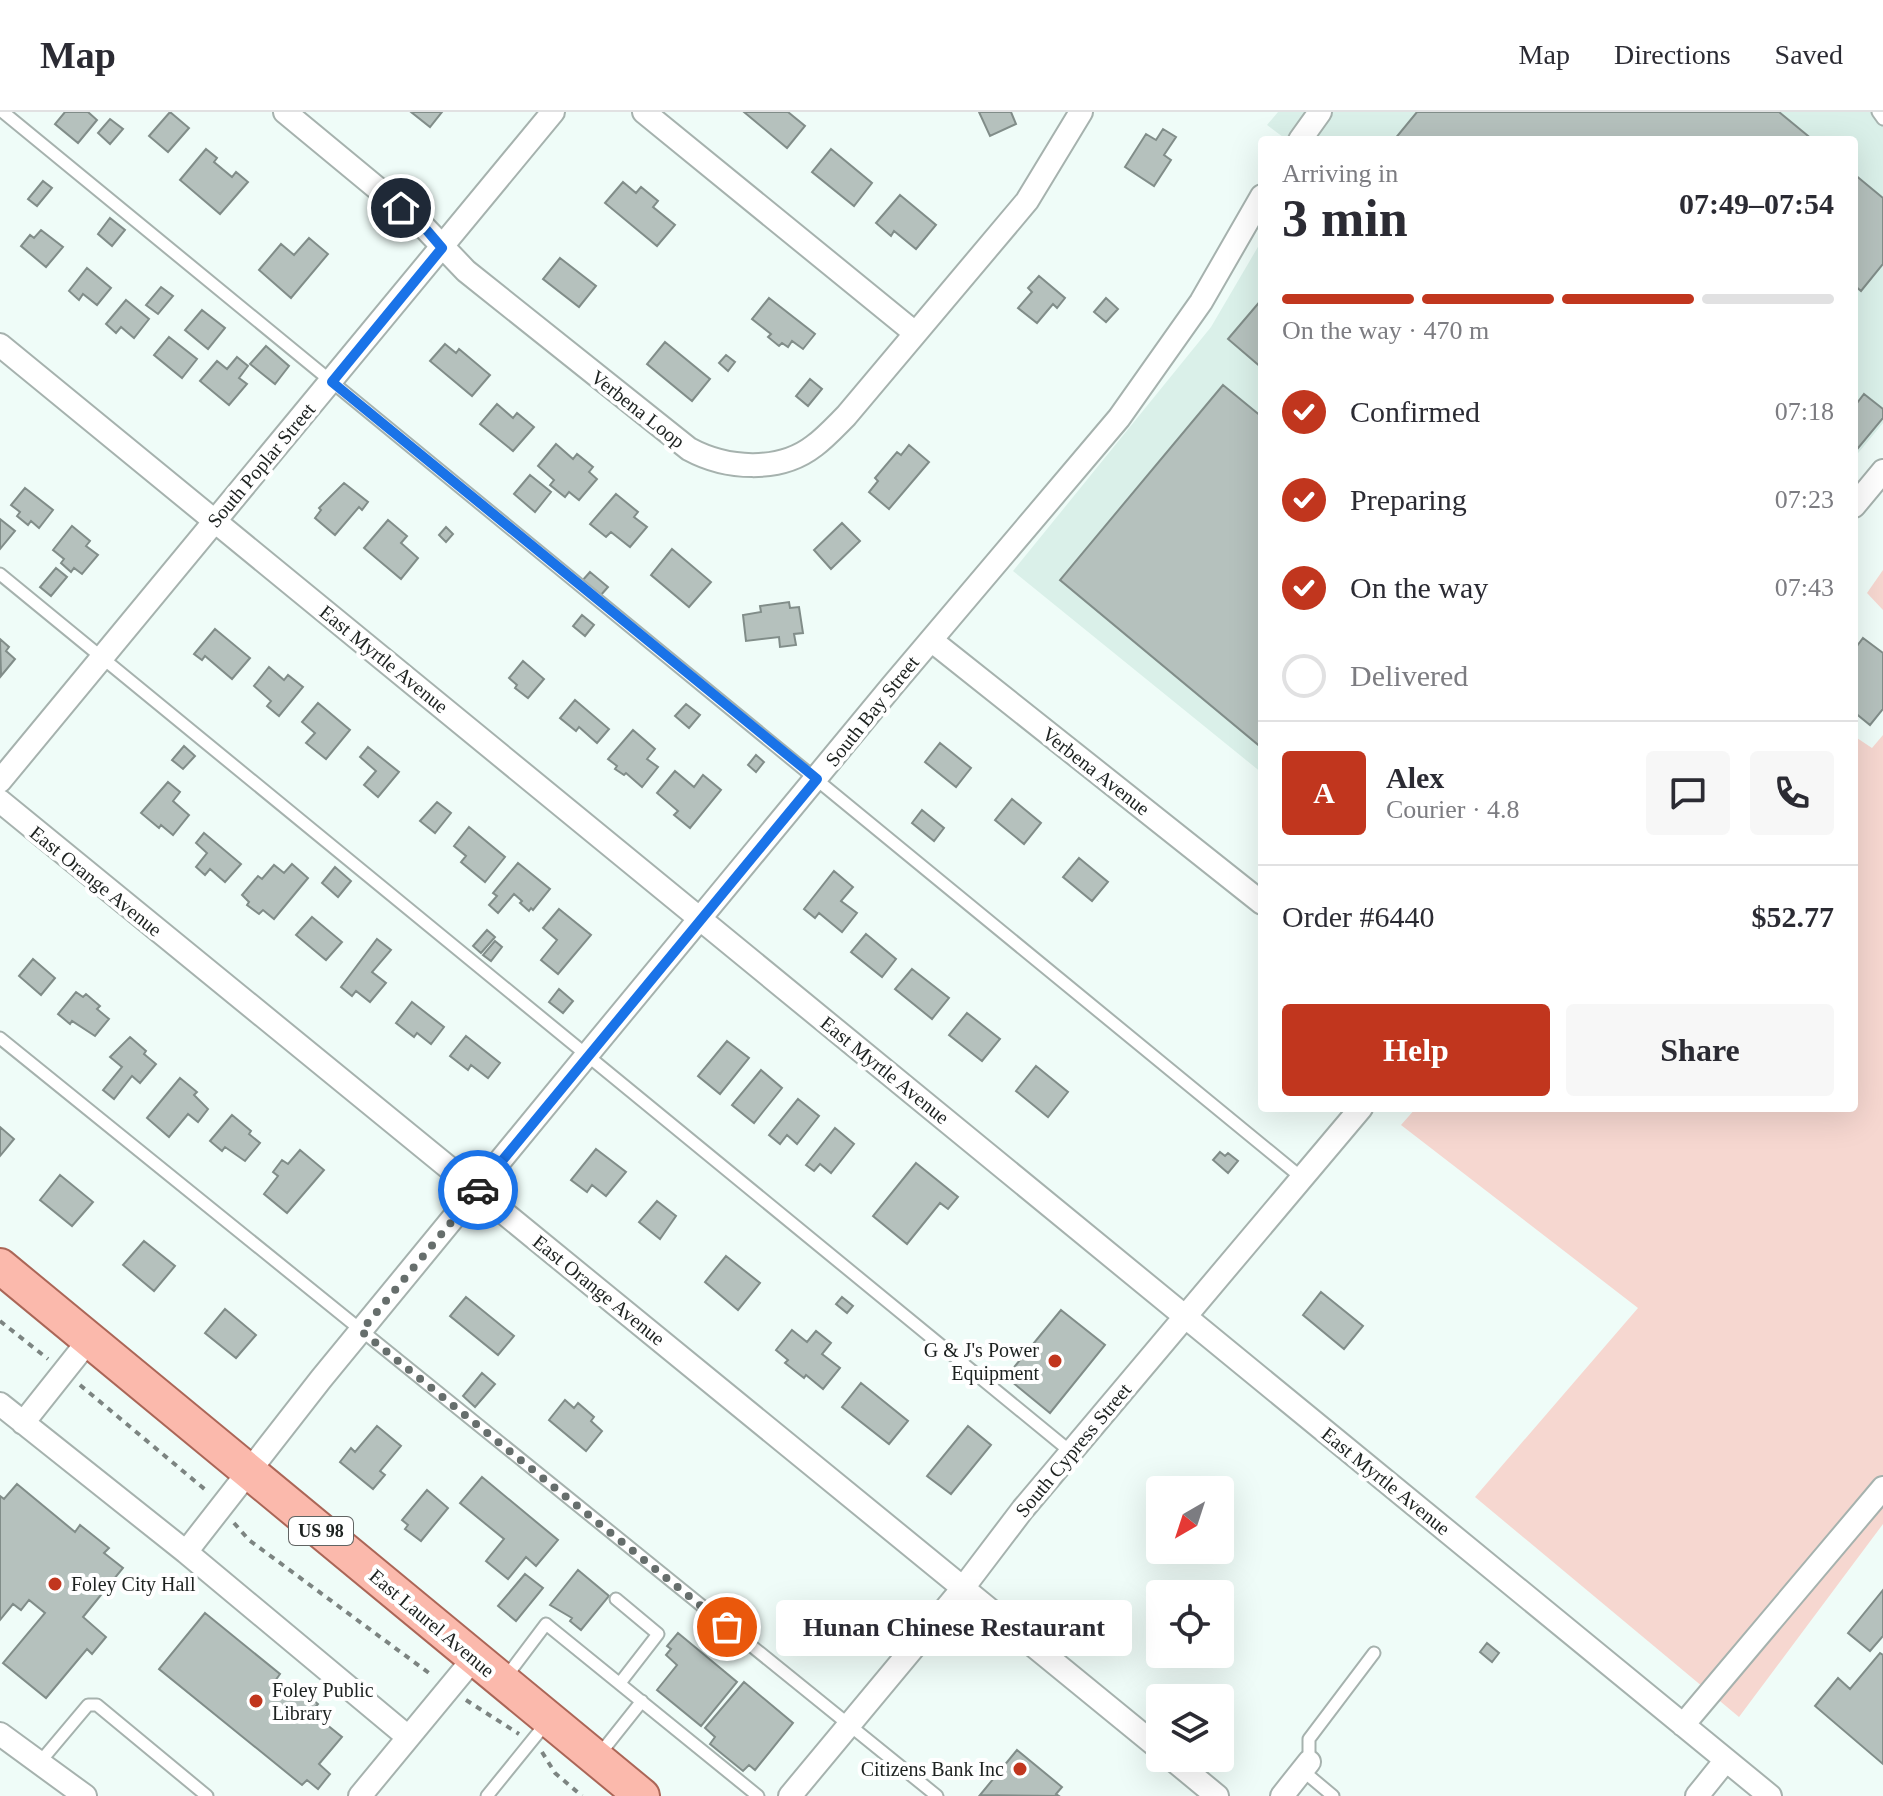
<!DOCTYPE html>
<meta charset="utf-8">
<style>
body{margin:0;font-family:Georgia,serif;background:#f7f7f7;color:#2b2b33;height:100vh;display:flex;flex-direction:column;font-size:30px;white-space:nowrap}
*{box-sizing:border-box;margin:0}
p{font-size:26px;color:#7c7c81}
.icon{flex:none;width:44px;height:44px;fill:none;stroke:currentColor;stroke-width:2;stroke-linecap:round;stroke-linejoin:round}
.map{position:relative;flex:1;overflow:hidden}
.sheet{position:absolute;left:1258px;top:24px;width:600px;height:976px;display:flex;flex-direction:column;background:#fff;border-radius:8px;box-shadow:0 8px 32px #0002}
.sheet>*{flex:none}
.needle{width:52px;rotate:219deg}
.buttons{position:absolute;left:1146px;top:1364px;display:grid;gap:16px}
.buttons a{display:grid;place-items:center;width:88px;height:88px;border-radius:8px;background:#fff;box-shadow:0 8px 32px #0002;font-size:40px}
.pin{position:absolute;display:grid;place-items:center;width:68px;height:68px;color:#fff;margin:-34px;border:4px solid #fff;border-radius:50%;box-shadow:0 2px 8px #0007}
.courier{position:absolute;display:grid;place-items:center;width:80px;height:80px;margin:-40px;border:6px solid #1a73e8;border-radius:50%;background:#fff;color:#222;box-shadow:0 2px 10px #0007}
.bubble{position:absolute;height:56px;border-radius:8px;background:#fff;box-shadow:0 8px 32px #0002;font-size:26px;font-weight:700;line-height:56px;text-align:center}
.overview em{font-style:normal;font-weight:700}
.overview div{display:flex;flex-direction:column-reverse}
.overview{display:flex;align-items:center;justify-content:space-between;height:136px;padding:0 24px}
h1{font-size:52px;font-weight:700;line-height:60px}
.bar{display:grid;grid-template-columns:repeat(4,1fr);gap:12px 8px;align-content:center;height:96px;padding:0 24px}
.bar i{height:10px;border-radius:6px;background:#e1e1e2}
.bar .active{background:#c1361e}
.bar p{grid-column:span 4}
.line{display:flex;align-items:center;gap:20px;padding:0 24px;border-top:2px solid #e1e1e2}
.line div{flex:1}
.round{display:grid;place-items:center;flex:none;width:84px;height:84px;border-radius:8px;background:#f7f7f7}
ol{padding:0 24px;list-style:none}
li{display:flex;align-items:center;gap:24px;height:88px}
li p{margin-inline-start:auto}
li .icon{padding:8px;border-radius:50%;background:#c1361e;color:#fff;stroke-width:4}
li:last-child{color:#7c7c81}
li i{width:44px;height:44px;border:4px solid #e1e1e2;border-radius:50%}
.action{display:flex;gap:16px;margin-top:auto;padding:16px 24px}
.action a{flex:1;height:92px;border-radius:8px;background:#c1361e;color:#fff;font-size:32px;font-weight:700;line-height:92px;text-align:center}
.action a+a{background:#f7f7f7;color:#2b2b33}
header{display:flex;align-items:center;gap:48px;box-sizing:border-box;height:112px;padding:0 40px;background:#fff;border-bottom:2px solid #e1e1e2}
header strong{font-size:38px}
nav{display:flex;gap:44px;margin-inline-start:auto;font-size:28px}
.map>svg:first-child{display:block}
</style>
<header>
<strong>Map</strong>
<nav><a>Map</a><a>Directions</a><a>Saved</a></nav>
</header>
<div class="map">
<svg width="1883" height="1684" viewBox="0 0 1883 1684">
<rect width="100%" height="100%" fill="#effcf8"/>
<path fill="#daf0e9" d="M 1278,0 L 1883,0 L 1883,311 L 1854,346 L 1854,28 L 1287,28 L 1267,13 Z
M 1262,128 L 1262,661 L 1013,459 L 1211,215 Z"/>
<path fill="#f6d7d0" d="M 1883,458 L 1883,498 L 1867,481 Z
M 1883,623 L 1883,1412 L 1739,1605 L 1475,1385 L 1638,1196 L 1401,1013 L 1416,996 L 1854,996 L 1854,624 L 1872,636 Z"/>
<path fill="#b5c1bd" stroke="#818d89" stroke-width="2" d="M 65,0 L 88,0 L 97,8 L 78,31 L 55,12 Z
M 170,0 L 189,16 L 168,40 L 149,24 Z
M 411,0 L 442,0 L 430,15 Z
M 744,0 L 788,0 L 805,14 L 787,36 Z
M 979,0 L 1011,0 L 1016,12 L 990,24 Z
M 1417,0 L 1779,0 L 1813,28 L 1394,28 Z
M 110,7 L 123,17 L 110,32 L 98,21 Z
M 1163,17 L 1176,25 L 1164,43 L 1171,48 L 1154,74 L 1125,55 L 1146,22 L 1156,28 Z
M 206,37 L 217,46 L 214,50 L 232,65 L 236,60 L 248,70 L 220,102 L 180,68 Z
M 831,37 L 872,71 L 854,94 L 812,60 Z
M 1854,62 L 1883,86 L 1883,152 L 1861,179 L 1854,173 Z
M 43,69 L 52,76 L 37,94 L 28,87 Z
M 623,70 L 636,81 L 641,75 L 658,89 L 653,95 L 675,113 L 657,134 L 605,91 Z
M 900,83 L 936,113 L 916,137 L 894,119 L 891,124 L 876,111 Z
M 110,106 L 125,118 L 112,134 L 98,122 Z
M 41,118 L 63,135 L 46,155 L 21,134 L 30,123 L 34,126 Z
M 309,126 L 328,142 L 291,186 L 259,158 L 281,132 L 294,143 Z
M 560,146 L 596,174 L 579,195 L 543,167 Z
M 87,156 L 111,176 L 97,193 L 83,182 L 79,188 L 69,179 Z
M 1039,164 L 1065,186 L 1057,196 L 1053,192 L 1037,211 L 1018,196 L 1032,180 L 1028,176 Z
M 161,175 L 173,184 L 158,202 L 146,193 Z
M 769,186 L 815,222 L 803,237 L 792,229 L 788,235 L 782,231 L 779,234 L 768,225 L 771,222 L 752,207 Z
M 1106,186 L 1118,197 L 1106,210 L 1094,200 Z
M 1262,187 L 1262,256 L 1228,227 Z
M 126,188 L 149,207 L 134,226 L 121,215 L 116,221 L 106,212 Z
M 202,198 L 225,216 L 208,237 L 185,218 Z
M 169,225 L 197,247 L 182,266 L 154,243 Z
M 665,230 L 710,267 L 692,289 L 647,252 Z
M 445,232 L 456,241 L 459,237 L 490,263 L 472,284 L 430,249 Z
M 266,234 L 289,254 L 275,272 L 250,252 Z
M 726,243 L 735,250 L 728,259 L 719,251 Z
M 237,245 L 248,254 L 239,266 L 247,272 L 229,293 L 200,269 L 217,249 L 227,257 Z
M 810,267 L 822,277 L 808,294 L 796,284 Z
M 1223,273 L 1262,305 L 1262,636 L 1060,468 Z
M 1864,282 L 1883,297 L 1883,306 L 1854,341 L 1854,295 Z
M 497,292 L 513,306 L 517,301 L 534,315 L 513,339 L 480,312 Z
M 556,332 L 573,347 L 577,342 L 593,355 L 589,360 L 597,367 L 579,388 L 569,380 L 565,385 L 550,373 L 554,368 L 538,354 Z
M 909,333 L 929,350 L 889,397 L 869,380 L 878,369 L 875,366 L 897,340 L 901,343 Z
M 530,363 L 551,380 L 535,400 L 514,382 Z
M 344,371 L 368,390 L 362,398 L 359,395 L 335,423 L 315,406 L 321,398 L 319,396 Z
M 25,376 L 53,398 L 39,416 L 31,409 L 28,413 L 17,404 L 20,400 L 11,393 Z
M 616,382 L 638,400 L 634,405 L 647,415 L 630,435 L 611,420 L 606,425 L 590,412 Z
M 0,407 L 15,419 L 0,437 Z
M 388,408 L 407,424 L 401,431 L 418,446 L 401,467 L 364,436 Z
M 842,411 L 860,429 L 831,457 L 814,438 Z
M 72,414 L 90,429 L 86,434 L 98,443 L 82,462 L 74,456 L 71,460 L 61,451 L 64,447 L 53,438 Z
M 446,415 L 453,422 L 446,430 L 439,423 Z
M 672,437 L 711,470 L 689,495 L 651,463 Z
M 56,456 L 67,465 L 51,484 L 40,475 Z
M 590,460 L 608,475 L 600,484 L 582,469 Z
M 789,490 L 790,496 L 799,495 L 803,521 L 794,522 L 796,533 L 780,535 L 779,525 L 746,529 L 743,503 L 761,500 L 760,494 Z
M 582,503 L 594,513 L 585,524 L 573,514 Z
M 215,517 L 250,546 L 232,567 L 205,544 L 202,548 L 194,542 Z
M 1863,526 L 1883,541 L 1883,597 L 1870,613 L 1854,600 L 1854,538 Z
M 0,527 L 9,535 L 6,539 L 15,547 L 1,564 Z
M 523,549 L 544,567 L 528,586 L 515,576 L 517,573 L 509,566 Z
M 269,555 L 284,568 L 288,563 L 303,575 L 279,604 L 267,594 L 271,589 L 254,574 Z
M 575,588 L 609,617 L 597,631 L 579,615 L 576,619 L 560,606 Z
M 318,591 L 350,618 L 326,647 L 306,631 L 315,621 L 302,610 Z
M 686,592 L 700,603 L 689,616 L 675,604 Z
M 633,618 L 655,637 L 647,647 L 658,655 L 642,675 L 626,661 L 624,663 L 615,657 L 617,654 L 608,647 Z
M 940,631 L 971,656 L 956,675 L 925,650 Z
M 184,634 L 195,644 L 183,657 L 172,648 Z
M 368,635 L 399,660 L 378,685 L 364,673 L 376,659 L 360,645 Z
M 756,643 L 764,650 L 756,660 L 748,653 Z
M 675,659 L 694,675 L 703,663 L 721,678 L 690,716 L 674,703 L 678,699 L 657,681 Z
M 168,670 L 180,680 L 173,689 L 189,703 L 173,723 L 161,713 L 159,716 L 141,701 Z
M 1012,687 L 1041,711 L 1024,732 L 995,708 Z
M 437,690 L 451,701 L 435,721 L 420,709 Z
M 922,698 L 944,716 L 934,729 L 912,711 Z
M 469,715 L 505,745 L 485,770 L 461,750 L 466,744 L 454,734 Z
M 204,721 L 241,752 L 225,770 L 210,757 L 205,763 L 196,755 L 207,741 L 196,731 Z
M 1079,746 L 1108,770 L 1092,789 L 1063,765 Z
M 518,751 L 550,777 L 533,798 L 531,796 L 529,799 L 520,791 L 522,789 L 514,782 L 498,801 L 489,793 L 497,784 L 493,781 Z
M 292,752 L 308,766 L 274,807 L 263,798 L 259,802 L 247,793 L 249,790 L 242,783 L 258,764 L 262,767 L 274,753 L 284,761 Z
M 335,755 L 351,769 L 338,785 L 322,771 Z
M 834,759 L 853,775 L 841,789 L 857,801 L 842,820 L 819,801 L 815,806 L 804,797 Z
M 559,797 L 591,823 L 558,862 L 541,848 L 557,828 L 543,816 Z
M 312,805 L 342,830 L 326,848 L 296,823 Z
M 487,818 L 495,825 L 481,841 L 473,834 Z
M 866,822 L 896,847 L 882,865 L 851,840 Z
M 377,827 L 391,838 L 372,860 L 386,871 L 370,890 L 356,879 L 352,884 L 341,875 Z
M 495,829 L 502,835 L 491,849 L 483,843 Z
M 33,847 L 55,866 L 41,883 L 19,864 Z
M 912,857 L 949,886 L 932,907 L 895,877 Z
M 559,877 L 573,889 L 563,901 L 549,890 Z
M 76,880 L 83,885 L 86,882 L 100,894 L 97,897 L 109,907 L 95,924 L 72,909 L 70,912 L 58,902 Z
M 412,890 L 444,915 L 431,932 L 417,921 L 414,925 L 396,911 Z
M 967,901 L 1000,927 L 982,949 L 949,923 Z
M 466,924 L 500,951 L 488,966 L 471,953 L 468,958 L 450,944 Z
M 130,925 L 146,939 L 144,942 L 156,952 L 140,971 L 132,964 L 114,987 L 103,978 L 122,955 L 110,945 Z
M 727,929 L 749,946 L 720,982 L 698,964 Z
M 1036,954 L 1068,980 L 1048,1005 L 1016,979 Z
M 761,958 L 782,976 L 754,1011 L 732,993 Z
M 180,966 L 197,980 L 194,983 L 208,997 L 198,1010 L 188,1002 L 169,1025 L 147,1006 Z
M 798,987 L 819,1004 L 797,1032 L 787,1023 L 780,1032 L 769,1023 Z
M 232,1003 L 251,1019 L 249,1022 L 260,1031 L 245,1049 L 225,1035 L 222,1039 L 210,1029 Z
M 0,1015 L 14,1027 L 0,1044 Z
M 835,1016 L 854,1032 L 831,1061 L 820,1052 L 814,1059 L 806,1053 Z
M 596,1037 L 626,1060 L 606,1084 L 592,1073 L 587,1080 L 571,1068 Z
M 300,1038 L 324,1058 L 287,1101 L 264,1082 L 278,1064 L 273,1060 L 282,1048 L 288,1052 Z
M 1220,1040 L 1225,1044 L 1228,1041 L 1238,1049 L 1228,1061 L 1213,1048 Z
M 916,1051 L 958,1085 L 948,1097 L 940,1091 L 907,1132 L 873,1104 Z
M 60,1063 L 93,1090 L 72,1114 L 40,1088 Z
M 657,1089 L 676,1104 L 660,1127 L 639,1110 Z
M 144,1129 L 175,1154 L 154,1179 L 123,1153 Z
M 726,1144 L 760,1171 L 738,1198 L 705,1170 Z
M 1321,1180 L 1363,1214 L 1344,1237 L 1303,1203 Z
M 466,1185 L 514,1224 L 498,1243 L 450,1204 Z
M 842,1185 L 853,1194 L 847,1201 L 836,1192 Z
M 225,1197 L 256,1223 L 236,1246 L 205,1221 Z
M 1061,1198 L 1105,1233 L 1050,1301 L 1006,1265 Z
M 792,1218 L 807,1230 L 816,1219 L 831,1231 L 822,1242 L 840,1256 L 823,1277 L 806,1263 L 804,1266 L 785,1251 L 788,1248 L 776,1238 Z
M 482,1261 L 495,1272 L 475,1295 L 463,1284 Z
M 861,1271 L 908,1309 L 889,1332 L 842,1295 Z
M 565,1288 L 574,1296 L 578,1291 L 594,1305 L 591,1309 L 602,1319 L 586,1339 L 549,1308 Z
M 377,1314 L 401,1334 L 380,1359 L 385,1363 L 373,1377 L 340,1350 L 351,1336 L 355,1340 Z
M 968,1314 L 991,1333 L 951,1382 L 927,1364 Z
M 482,1365 L 558,1428 L 536,1454 L 526,1445 L 508,1467 L 486,1449 L 504,1427 L 460,1391 Z
M 17,1372 L 75,1420 L 80,1413 L 109,1436 L 104,1441 L 123,1456 L 83,1505 L 106,1525 L 92,1542 L 87,1537 L 46,1586 L 3,1551 L 45,1501 L 29,1488 L 21,1498 L 13,1492 L 0,1508 L 0,1384 L 4,1387 Z
M 427,1378 L 448,1396 L 421,1429 L 405,1417 L 408,1413 L 402,1408 Z
M 578,1458 L 609,1484 L 581,1518 L 570,1509 L 572,1506 L 550,1493 Z
M 525,1462 L 543,1476 L 516,1509 L 498,1494 Z
M 1883,1478 L 1883,1524 L 1870,1539 L 1848,1521 Z
M 205,1501 L 280,1562 L 275,1569 L 294,1585 L 300,1577 L 318,1592 L 311,1600 L 342,1625 L 319,1652 L 330,1662 L 318,1677 L 307,1668 L 302,1673 L 159,1557 Z
M 678,1521 L 737,1570 L 701,1614 L 657,1578 L 677,1553 L 666,1543 L 671,1537 L 667,1534 Z
M 1487,1531 L 1499,1541 L 1492,1550 L 1480,1540 Z
M 1880,1541 L 1883,1543 L 1883,1652 L 1815,1594 L 1838,1566 L 1850,1577 Z
M 744,1570 L 793,1611 L 755,1658 L 749,1653 L 743,1659 L 710,1632 L 715,1625 L 705,1616 Z
M 1017,1638 L 1062,1675 L 1056,1682 L 1059,1684 L 980,1683 Z"/>
<g fill="none" stroke-linecap="round" stroke-linejoin="round">
<g stroke="#a6b2ae" stroke-width="15">
<path id="service" d="M 3,0 L 1302,1066
M 1878,0 L 1883,7
M 0,462 L 1071,1340
M 0,926 L 937,1684
M 616,1487 L 658,1522 L 620,1571
M 506,1565 L 546,1512 L 758,1684
M 599,1643 L 642,1589
M 40,1650 L 88,1593 L 97,1593 L 207,1684
M 1309,1650 L 1309,1627 L 1374,1541
M 1302,1658 L 1333,1684
M 487,1684 L 547,1610"/>
</g>
<g stroke="#a6b2ae" stroke-width="26">
<path id="minor" d="M 285,0 L 424,115 L 466,159 L 689,337 C 726,357 779,361 814,334 C 825,326 836,314 846,304 L 1027,89 L 1081,0
M 644,0 L 915,221
M 1300,28 L 1320,0
M 0,233 L 1770,1684
M 1854,394 L 1883,359
M 931,528 L 1262,791
M 0,669 L 553,0
M 0,689 L 1160,1637
M 0,1292 L 186,1440 L 408,1625
M 23,1311 L 89,1228
M 186,1440 L 321,1267 L 587,943 L 892,574 L 1119,306 L 1201,190 L 1262,84
M 1683,1613 L 1883,1376
M 0,1622 L 85,1684
M 1171,1646 L 1217,1684
M 360,1684 L 474,1546
M 790,1684 L 963,1476 L 1023,1397 L 1361,996
M 1282,1684 L 1309,1650
M 1697,1684 L 1726,1648"/>
</g>
<g stroke="#ab6657" stroke-width="38">
<path id="primary" d="M 0,1154 L 642,1684"/>
</g>
<path stroke="#7c8481" stroke-width="4" stroke-dasharray="6 6" stroke-linecap="butt" d="M 0,1209 L 48,1247
M 80,1273 L 208,1380
M 234,1411 L 249,1428 L 433,1564
M 466,1588 L 519,1622
M 542,1640 L 555,1661 L 582,1684"/>
<use href="#service" stroke="#fff" stroke-width="11"/>
<use href="#minor" stroke="#fff" stroke-width="22"/>
<use href="#primary" stroke="#fbb9ac" stroke-width="34"/>
</g>
<g fill="none" stroke-linecap="round" stroke-linejoin="round">
<path stroke="#666e6c" stroke-width="8" stroke-dasharray="0 14.4" d="M 478,1078 L 361,1219 L 727,1515"/>
<path stroke="#1a73e8" stroke-width="10" d="M 401,96 L 424,115 L 442,136 L 332,270 L 817,667 L 478,1078"/>
</g>
<g fill="#c1361e" stroke="#fff" stroke-width="3">
<circle cx="1055" cy="1249" r="8"/>
<circle cx="55" cy="1472" r="8"/>
<circle cx="256" cy="1589" r="8"/>
<circle cx="1020" cy="1657" r="8"/>
</g>
<g text-anchor="middle" stroke-width="8" stroke-linejoin="round" paint-order="stroke">
<rect fill="#fff" stroke="#616463" stroke-width="2" x="289" y="1405" width="64" height="28" rx="6"/>
<g font-size="18" font-weight="bold" fill="#1d2220">
<text x="321" y="1425">US 98</text>
</g>
<g font-size="20" fill="#1d2220" stroke="#fff">
<text transform="translate(638 297) rotate(38)" y="7">Verbena Loop</text>
<text transform="translate(261 353) rotate(-50)" y="7">South Poplar Street</text>
<text transform="translate(384 547) rotate(39)" y="7">East Myrtle Avenue</text>
<text transform="translate(872 599) rotate(-51)" y="7">South Bay Street</text>
<text transform="translate(1096 659) rotate(38)" y="7">Verbena Avenue</text>
<text transform="translate(96 769) rotate(39)" y="7">East Orange Avenue</text>
<text transform="translate(885 958) rotate(39)" y="7">East Myrtle Avenue</text>
<text transform="translate(599 1178) rotate(39)" y="7">East Orange Avenue</text>
<text transform="translate(1073 1338) rotate(-50)" y="7">South Cypress Street</text>
<text transform="translate(1386 1369) rotate(39)" y="7">East Myrtle Avenue</text>
<text transform="translate(432 1511) rotate(40)" y="7">East Laurel Avenue</text>
</g>
<g font-size="20" fill="#1d2220" stroke="#fff" text-anchor="end">
<text x="1039" y="1245">G &amp; J's Power<tspan x="1039" dy="23">Equipment</tspan></text>
<text x="71" y="1479" text-anchor="start">Foley City Hall</text>
<text x="272" y="1585" text-anchor="start">Foley Public<tspan x="272" dy="23">Library</tspan></text>
<text x="1004" y="1664">Citizens Bank Inc</text>
</g>
</g>
</svg>
<div class="buttons">
<a><svg class="needle" viewBox="-14 -14 28 28"><path d="M0-13l5 13h-10z" fill="#e53935"/><path d="M0 13l5-13h-10z" fill="#7c7c81"/></svg></a>
<a><svg class="icon" aria-label="locate" viewBox="0 0 24 24"><circle cx="12" cy="12" r="6"/><path d="M12 2v4M12 18v4M2 12h4M18 12h4"/></svg></a>
<a><svg class="icon" aria-label="layers" viewBox="0 0 24 24"><path d="M12 4l9 5-9 5-9-5zM3 14l9 5 9-5"/></svg></a>
</div>
<div class="pin" style="left:727px;top:1515px;background:#ea580c"><svg class="icon" aria-label="bag" viewBox="0 0 24 24"><path d="M5 8h14l-1 12H6zM9 8a3 3 0 0 1 6 0"/></svg></div>
<div class="pin" style="left:401px;top:96px;background:#1f2937"><svg class="icon" aria-label="home" viewBox="0 0 24 24"><path d="M3 11l9-7 9 7M6 9v11h12V9"/></svg></div>
<div class="courier" style="left:478px;top:1078px"><svg class="icon" aria-label="car" viewBox="0 0 24 24"><path d="M5 17H2v-5l4-1 3-4h7l3 4 3 1v5h-3M9 17h6M6 11h13"/><circle cx="7" cy="17" r="2"/><circle cx="17" cy="17" r="2"/></svg></div>
<div class="bubble" style="left:776px;top:1488px;width:356px">Hunan Chinese Restaurant</div>
<section class="sheet">
<div class="overview"><div><h1>3 min</h1><p>Arriving in</p></div><em>07:49–07:54</em></div>
<div class="bar"><i class="active"></i><i class="active"></i><i class="active"></i><i></i><p>On the way · 470 m</p></div>
<ol>
<li><svg class="icon" aria-label="check" viewBox="0 0 24 24"><path d="M5 12l5 5 9-10"/></svg>Confirmed<p>07:18</p></li>
<li><svg class="icon" aria-label="check" viewBox="0 0 24 24"><path d="M5 12l5 5 9-10"/></svg>Preparing<p>07:23</p></li>
<li><svg class="icon" aria-label="check" viewBox="0 0 24 24"><path d="M5 12l5 5 9-10"/></svg>On the way<p>07:43</p></li>
<li><i></i>Delivered</li>
</ol>
<div class="line" style="height:144px"><b class="round" style="background:#c1361e;color:#fff">A</b><div><b>Alex</b><p>Courier · 4.8</p></div><a class="round"><svg class="icon" aria-label="chat" viewBox="0 0 24 24"><path d="M4 5h16v11H9l-5 4z"/></svg></a><a class="round"><svg class="icon" aria-label="phone" viewBox="0 0 24 24"><path d="M5 4h4l2 5-3 2q2 4 5 5l2-3 5 2v4C11 20 4 13 5 4z"/></svg></a></div>
<div class="line" style="height:104px"><div>Order #6440</div><b>$52.77</b></div>
<div class="action"><a>Help</a><a>Share</a></div>
</section>
</div>
